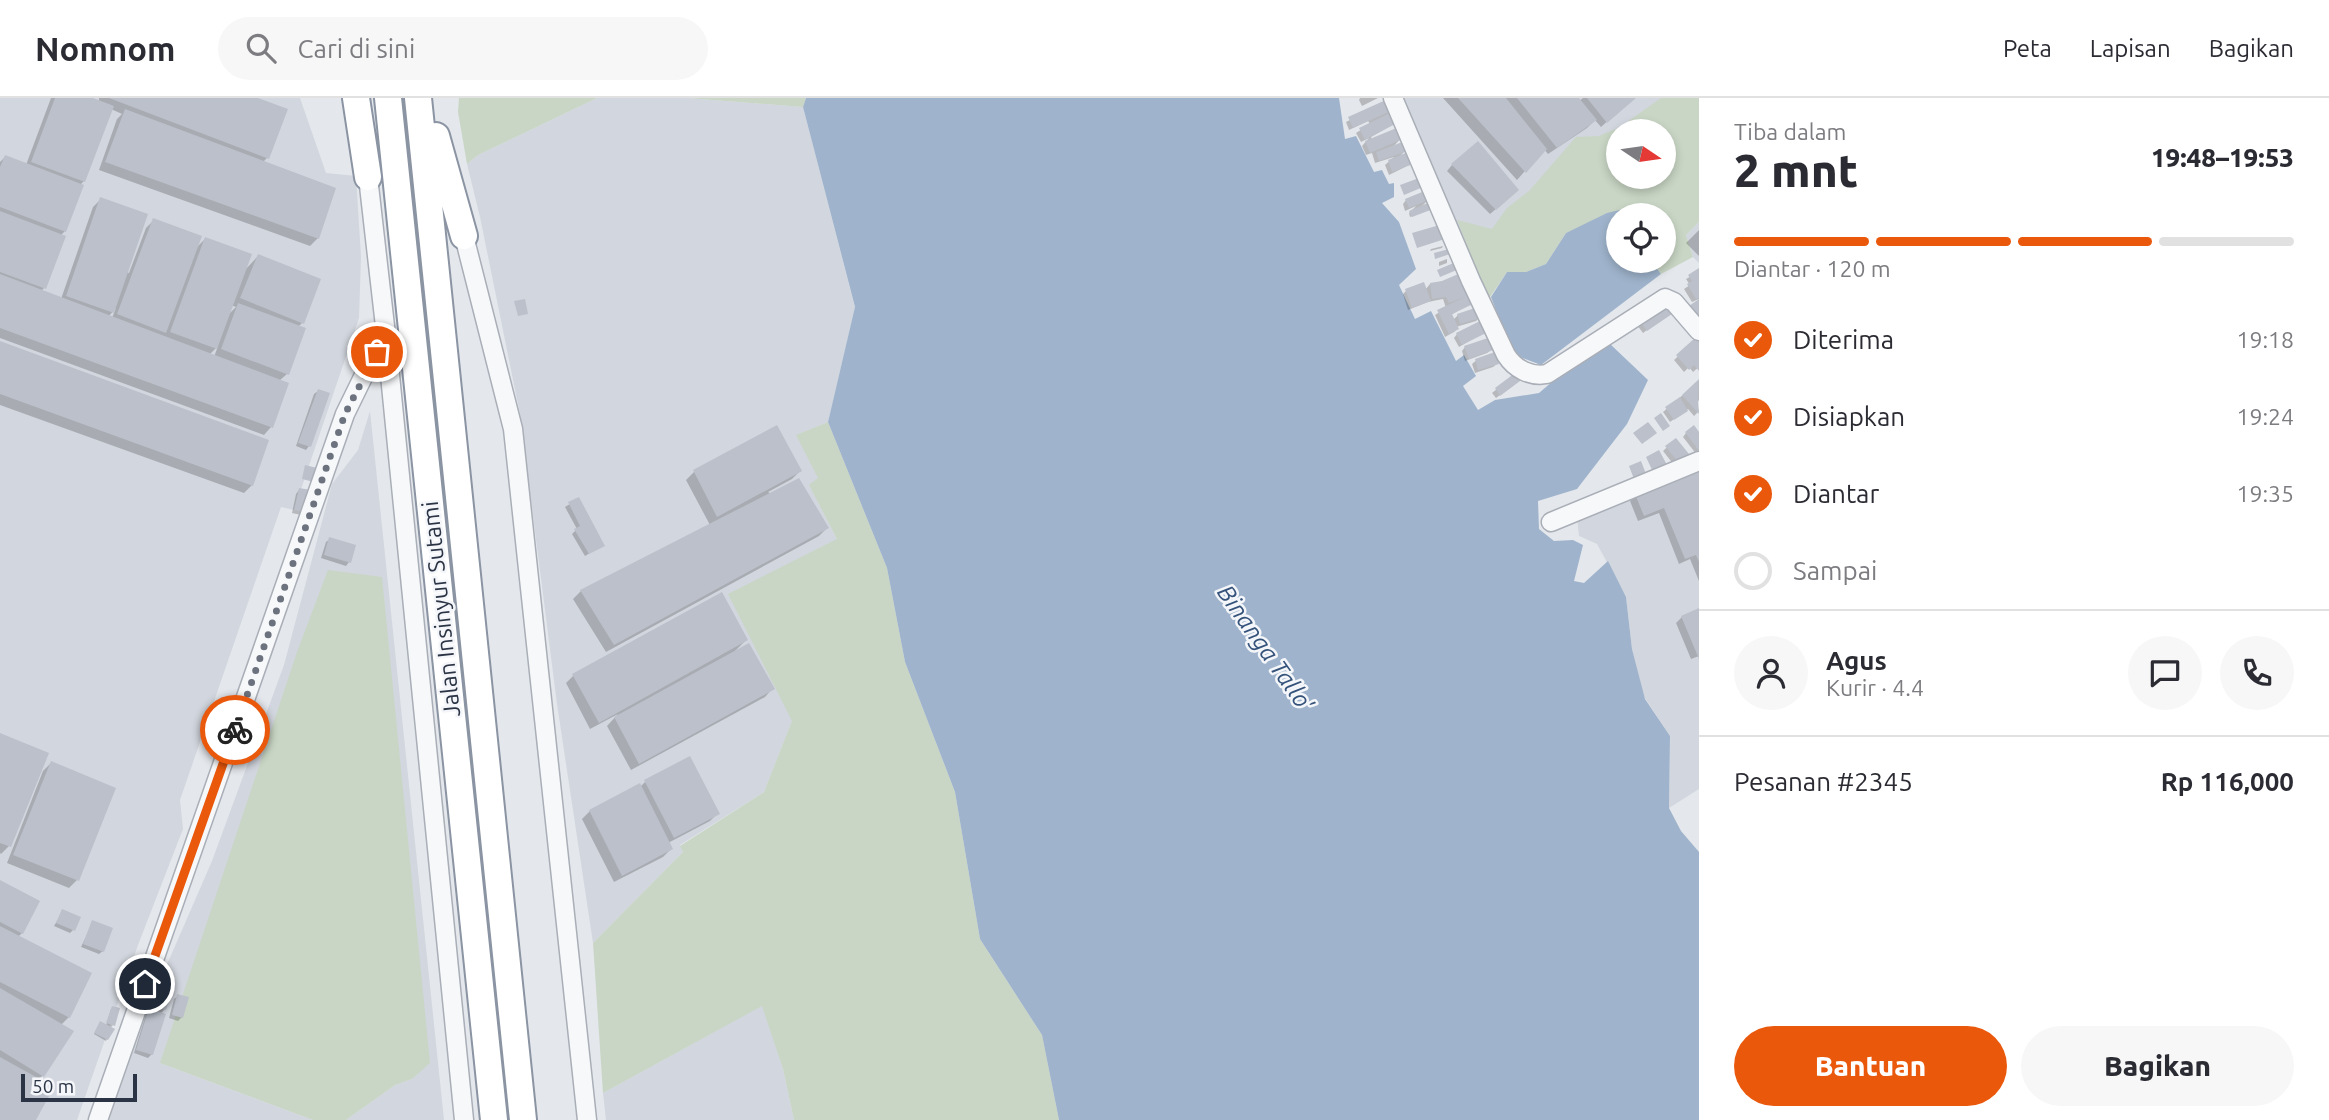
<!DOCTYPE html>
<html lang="id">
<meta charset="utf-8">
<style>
body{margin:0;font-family:Ubuntu,sans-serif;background:#f7f7f7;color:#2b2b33;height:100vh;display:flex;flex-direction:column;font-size:26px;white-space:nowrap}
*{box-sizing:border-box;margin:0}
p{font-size:23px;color:#7c7c81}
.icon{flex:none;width:38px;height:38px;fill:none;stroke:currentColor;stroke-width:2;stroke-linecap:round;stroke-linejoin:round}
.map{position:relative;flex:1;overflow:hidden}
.panel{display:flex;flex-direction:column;background:#fff;width:630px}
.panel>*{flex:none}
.needle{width:46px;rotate:103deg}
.controls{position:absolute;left:1606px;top:21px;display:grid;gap:14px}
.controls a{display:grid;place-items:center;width:70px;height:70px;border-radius:50%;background:#fff;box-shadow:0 4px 10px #0003;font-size:35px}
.scale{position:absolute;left:21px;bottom:18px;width:116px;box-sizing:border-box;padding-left:7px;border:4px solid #2b3445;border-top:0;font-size:19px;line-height:24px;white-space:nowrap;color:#2b3445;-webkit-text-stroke:5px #f4f6f9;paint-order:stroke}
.pin{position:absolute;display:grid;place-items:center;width:60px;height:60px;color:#fff;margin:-30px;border:4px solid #fff;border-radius:50%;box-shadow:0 2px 7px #0007}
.courier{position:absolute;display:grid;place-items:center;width:70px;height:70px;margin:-35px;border:5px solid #ea580c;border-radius:50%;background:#fff;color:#222;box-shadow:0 2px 9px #0007}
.summary em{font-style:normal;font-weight:800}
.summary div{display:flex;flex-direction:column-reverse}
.summary{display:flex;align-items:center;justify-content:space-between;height:119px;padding:0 35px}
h1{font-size:46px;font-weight:800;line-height:52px}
.bar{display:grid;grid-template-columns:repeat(4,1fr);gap:10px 7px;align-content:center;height:84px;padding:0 35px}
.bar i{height:9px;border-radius:5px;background:#e1e1e2}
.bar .current{background:#ea580c}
.bar p{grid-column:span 4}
.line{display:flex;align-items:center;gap:18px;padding:0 35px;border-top:2px solid #e1e1e2}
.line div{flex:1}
.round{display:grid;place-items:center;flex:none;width:74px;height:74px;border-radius:37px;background:#f7f7f7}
ol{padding:0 35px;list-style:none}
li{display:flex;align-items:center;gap:21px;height:77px}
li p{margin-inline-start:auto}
li .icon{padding:7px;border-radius:50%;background:#ea580c;color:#fff;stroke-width:4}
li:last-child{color:#7c7c81}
li i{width:38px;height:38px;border:4px solid #e1e1e2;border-radius:50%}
.cta{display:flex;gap:14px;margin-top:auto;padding:14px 35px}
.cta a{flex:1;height:80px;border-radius:42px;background:#ea580c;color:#fff;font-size:28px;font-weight:800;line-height:80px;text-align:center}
.cta a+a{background:#f7f7f7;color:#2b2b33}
header{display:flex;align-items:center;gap:42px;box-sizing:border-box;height:98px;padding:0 35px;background:#fff;border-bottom:2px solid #e1e1e2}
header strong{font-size:33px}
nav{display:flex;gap:38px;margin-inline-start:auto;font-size:24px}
.search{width:490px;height:63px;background:#f7f7f7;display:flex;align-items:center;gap:18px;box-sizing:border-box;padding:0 24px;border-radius:38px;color:#7c7c81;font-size:26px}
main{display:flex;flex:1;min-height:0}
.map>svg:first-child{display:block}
</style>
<header>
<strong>Nomnom</strong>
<div class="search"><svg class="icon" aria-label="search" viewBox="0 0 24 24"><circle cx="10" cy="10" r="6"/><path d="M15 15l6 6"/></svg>Cari di sini</div>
<nav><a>Peta</a><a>Lapisan</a><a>Bagikan</a></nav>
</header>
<main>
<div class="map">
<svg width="1699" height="1022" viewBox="0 0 1699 1022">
<rect width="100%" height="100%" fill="#e4e7ec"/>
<path fill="#d2d6de" d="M 0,0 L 300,0 L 326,75 L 356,78 L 361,159 L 359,220 L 294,412 L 281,409 L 180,702 L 183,731 L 138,847 L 77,1022 L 0,1022 Z
M 597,0 L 688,0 L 803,9 L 855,210 L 828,324 L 797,337 L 819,380 L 810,388 L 837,441 L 792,624 L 764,694 L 680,747 L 683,754 L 593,845 L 557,606 L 520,316 L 480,119 L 467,66 L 478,57 Z
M 1390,0 L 1661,0 L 1624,33 L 1619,33 L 1467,180 Z
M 1699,124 L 1699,165 L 1693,159 L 1686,137 Z
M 370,313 L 444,1022 L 346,1022 L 395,987 L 412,981 L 160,965 L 313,1022 L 104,1022 L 122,970 L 212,763 L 284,567 L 332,386 L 358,352 Z
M 1699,358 L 1699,691 L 1669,710 L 1670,638 L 1643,597 L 1632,551 L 1626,499 L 1597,446 L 1579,438 L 1576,410 Z
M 763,907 L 783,971 L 794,1022 L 606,1022 L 603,995 Z"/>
<path fill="#c9d6c5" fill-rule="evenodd" d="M 459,0 L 597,0 L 478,57 L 467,66 L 458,14 Z
M 688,0 L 806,0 L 803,9 Z
M 1661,0 L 1699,0 L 1699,124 L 1686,137 L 1693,159 L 1661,176 L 1651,163 L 1664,163 L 1664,117 L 1629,117 L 1628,111 L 1566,135 L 1546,166 L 1526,174 L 1507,174 L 1488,202 L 1457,122 L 1492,131 L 1507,110 L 1529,93 L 1576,39 L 1599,38 L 1620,29 ZM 1619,33 L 1664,33 L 1664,79 L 1619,79 Z
M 828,324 L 887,470 L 905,564 L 955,694 L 980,841 L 1042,937 L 1059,1022 L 794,1022 L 783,971 L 762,908 L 603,995 L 593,845 L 683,754 L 680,748 L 764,694 L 792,623 L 728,496 L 837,441 L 809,387 L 818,380 L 796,337 Z
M 328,472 L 382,479 L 430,965 L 412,981 L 395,987 L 346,1022 L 313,1022 L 160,965 L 297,554 Z"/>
<path fill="#9fb4cc" d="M 806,0 L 1339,0 L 1345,41 L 1356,38 L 1374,74 L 1382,72 L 1389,86 L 1394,85 L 1394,99 L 1382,105 L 1399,124 L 1416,171 L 1399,187 L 1415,221 L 1431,213 L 1456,263 L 1464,257 L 1476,278 L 1463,288 L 1478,312 L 1495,302 L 1539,295 L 1574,265 L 1609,245 L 1648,282 L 1627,326 L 1577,391 L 1538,403 L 1539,431 L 1554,443 L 1573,442 L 1583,447 L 1574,483 L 1584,485 L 1608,463 L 1626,499 L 1632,551 L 1645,601 L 1670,638 L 1669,710 L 1681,733 L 1699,754 L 1699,1022 L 1059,1022 L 1042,937 L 980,841 L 955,694 L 905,564 L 887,470 L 828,324 L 855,209 L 803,9 Z
M 1628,110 L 1629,117 L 1619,117 L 1619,163 L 1651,163 L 1661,176 L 1541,267 L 1520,259 L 1511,252 L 1491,199 L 1507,174 L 1526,174 L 1546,166 L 1566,135 L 1607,115 Z"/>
<path fill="#0003" fill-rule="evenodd" d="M 51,0 L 88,0 L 99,4 L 99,0 L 253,0 L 267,60 L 263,64 L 318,140 L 310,148 L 99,72 L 117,21 L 122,16 L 111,11 L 84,83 L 80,87 L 65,133 L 60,138 L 44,190 L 41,193 L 61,201 L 93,109 L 101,101 L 126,174 L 129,175 L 146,130 L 154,122 L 195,151 L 205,141 L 245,172 L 258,158 L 302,225 L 298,229 L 287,276 L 279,283 L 287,286 L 271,329 L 264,337 L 0,240 L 0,64 L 5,59 L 26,67 ZM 231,207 L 236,209 L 228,217 ZM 116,210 L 112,220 L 108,219 ZM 218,248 L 214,259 L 209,257 Z
M 1360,0 L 1378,0 L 1362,8 L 1359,2 Z
M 1443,0 L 1577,0 L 1579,3 L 1583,0 L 1633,0 L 1601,29 L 1595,22 L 1587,30 L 1548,56 L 1544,51 L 1517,82 Z
M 1387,3 L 1395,25 L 1371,39 L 1372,42 L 1401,40 L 1393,49 L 1406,52 L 1398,60 L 1411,66 L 1389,77 L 1385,67 L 1394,59 L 1375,65 L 1372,55 L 1366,57 L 1362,48 L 1369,40 L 1361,44 L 1356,35 L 1370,26 L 1368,23 L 1349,32 L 1346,24 Z
M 1452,67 L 1511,98 L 1490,116 L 1447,73 Z
M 1429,101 L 1420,110 L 1429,112 L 1410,119 L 1409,115 L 1416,108 L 1405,113 L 1403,106 L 1406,102 Z
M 1699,132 L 1699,158 L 1686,145 Z
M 1443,148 L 1442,150 L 1430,153 L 1431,151 Z
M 1447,161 L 1447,165 L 1439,168 L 1439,164 Z
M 1699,174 L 1699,201 L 1692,204 L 1684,191 L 1690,187 L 1686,181 Z
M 1462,176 L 1471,205 L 1451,217 L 1453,222 L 1458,217 L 1480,219 L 1476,223 L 1456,229 L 1457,231 L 1454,234 L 1445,239 L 1435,217 L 1446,210 L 1443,201 L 1428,204 L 1408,212 L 1403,196 L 1406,193 L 1425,192 L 1430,186 L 1442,185 Z
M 1670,215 L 1643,235 L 1637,227 Z
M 1486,233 L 1459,249 L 1454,240 L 1457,236 Z
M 1696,242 L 1699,246 L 1699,269 L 1693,274 L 1689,269 L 1684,274 L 1674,262 Z
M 0,245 L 252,387 L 244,395 L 0,307 Z
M 1465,249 L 1491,252 L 1487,255 L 1465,263 L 1462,253 Z
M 1478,261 L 1497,266 L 1493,269 L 1475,275 L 1472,266 Z
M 1514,277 L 1515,286 L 1496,300 L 1492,295 Z
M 1699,283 L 1699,302 L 1696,305 L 1699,313 L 1694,318 L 1688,311 L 1670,324 L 1663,314 Z
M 318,293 L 309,348 L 306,352 L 296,348 L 314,296 Z
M 777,329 L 800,373 L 792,381 L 768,394 L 827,430 L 819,438 L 606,554 L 573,501 L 581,493 L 710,427 L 686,382 L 694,374 Z
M 1686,335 L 1699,336 L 1699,356 L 1697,357 L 1683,339 Z
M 1675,342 L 1687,356 L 1674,367 L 1663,353 Z
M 1699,372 L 1699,483 L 1690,461 L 1679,466 L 1659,415 L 1638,423 L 1630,403 L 1636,398 Z
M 299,392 L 308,394 L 301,417 L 292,415 L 296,396 Z
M 578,401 L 603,447 L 585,458 L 572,436 L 577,431 L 565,409 Z
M 330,441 L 349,464 L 346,468 L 321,460 L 326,444 Z
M 1699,512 L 1699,558 L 1691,561 L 1676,525 L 1682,519 Z
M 746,542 L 734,554 L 772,591 L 765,599 L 631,672 L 607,628 L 618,616 L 590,631 L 566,585 L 573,578 Z
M 0,637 L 9,748 L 1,756 L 0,755 Z
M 51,665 L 77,782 L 69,790 L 7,765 L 43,673 Z
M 645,684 L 718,715 L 710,723 L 668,745 L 671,751 L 663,759 L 614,784 L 582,721 L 590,713 L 640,689 Z
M 0,784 L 22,835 L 18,839 L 69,919 L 61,927 L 42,978 L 38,982 L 34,1022 L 0,1022 Z
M 63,813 L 73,832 L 70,835 L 54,828 Z
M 93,824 L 103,853 L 99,856 L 81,849 Z
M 160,885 L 165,911 L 160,916 L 152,956 L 148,960 L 134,955 L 146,916 Z
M 178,898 L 182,919 L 178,923 L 169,920 L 174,901 Z
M 111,911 L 113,927 L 110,930 L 112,931 L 106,943 L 94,936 L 100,926 L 106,928 Z"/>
<path fill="#bbc0ca" d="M 55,0 L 93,0 L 114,8 L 85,84 L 31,64 Z
M 109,0 L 258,0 L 288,11 L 269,61 Z
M 1458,0 L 1506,0 L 1547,51 L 1526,75 Z
M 1517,0 L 1579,0 L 1597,22 L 1557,50 Z
M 1587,0 L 1636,0 L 1607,25 Z
M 1388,1 L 1393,12 L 1353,30 L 1348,19 Z
M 125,11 L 336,90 L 319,141 L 105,64 Z
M 1392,14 L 1397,25 L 1365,42 L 1359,30 Z
M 1399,29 L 1403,41 L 1370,55 L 1365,43 Z
M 1405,43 L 1408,53 L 1379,63 L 1376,54 Z
M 1478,43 L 1519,92 L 1496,112 L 1451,66 Z
M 1408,54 L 1413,66 L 1392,74 L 1388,62 Z
M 5,57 L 84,87 L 66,134 L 0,109 L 0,69 Z
M 1419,80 L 1423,89 L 1404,97 L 1400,87 Z
M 1427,92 L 1431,101 L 1409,110 L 1405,101 Z
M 100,99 L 148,116 L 114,215 L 66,198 Z
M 1430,104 L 1433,111 L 1412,119 L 1409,113 Z
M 0,113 L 66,138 L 46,191 L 0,174 Z
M 153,120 L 202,138 L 166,235 L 117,216 Z
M 1443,126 L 1448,140 L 1417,150 L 1412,135 Z
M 205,139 L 252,156 L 217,251 L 170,234 Z
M 1449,151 L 1450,156 L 1435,161 L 1434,155 Z
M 258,156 L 321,181 L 304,226 L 240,200 Z
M 1456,164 L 1459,171 L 1440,179 L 1437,172 Z
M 1699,170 L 1699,200 L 1696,201 L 1687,186 L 1692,183 L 1688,177 Z
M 1463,174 L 1473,206 L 1452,216 L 1459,231 L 1449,236 L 1437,212 L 1465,199 L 1449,205 L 1446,199 L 1432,201 L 1430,185 L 1442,183 Z
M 0,176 L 289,285 L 273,330 L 0,230 Z
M 1424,184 L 1431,203 L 1412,210 L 1405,191 Z
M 525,201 L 528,216 L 518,218 L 514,203 Z
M 1699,201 L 1699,218 L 1697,219 L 1689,208 Z
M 238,205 L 306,230 L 289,277 L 221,251 Z
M 1664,205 L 1672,216 L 1647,233 L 1639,222 Z
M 1478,209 L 1481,220 L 1460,226 L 1457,216 Z
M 1482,222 L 1488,234 L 1462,247 L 1456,235 Z
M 1696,239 L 1699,243 L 1699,273 L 1694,267 L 1689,272 L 1676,257 Z
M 1488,240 L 1493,252 L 1469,261 L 1464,248 Z
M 0,243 L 269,342 L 253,388 L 0,296 Z
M 1495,254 L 1499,266 L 1478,272 L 1475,261 Z
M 1515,275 L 1520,283 L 1500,298 L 1495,290 Z
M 1699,281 L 1698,305 L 1699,316 L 1682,297 Z
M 318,291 L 330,295 L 311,349 L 298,345 Z
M 1680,299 L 1688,313 L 1674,322 L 1665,309 Z
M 1661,315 L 1670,328 L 1663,333 L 1654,320 Z
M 1648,324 L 1657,335 L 1642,346 L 1633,335 Z
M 777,327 L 802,373 L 717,419 L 693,372 Z
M 1694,327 L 1699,334 L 1699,353 L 1685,334 Z
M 1676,340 L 1689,356 L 1679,365 L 1665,348 Z
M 1659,352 L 1667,367 L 1653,374 L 1646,359 Z
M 1641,363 L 1646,376 L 1634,381 L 1629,368 Z
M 305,367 L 317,370 L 314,384 L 302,381 Z
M 1699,370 L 1699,464 L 1696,457 L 1685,461 L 1664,410 L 1644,418 L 1635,396 Z
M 799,380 L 829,430 L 614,547 L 580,492 Z
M 299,390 L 311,392 L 306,414 L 294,412 Z
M 579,399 L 605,448 L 589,456 L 574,431 L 580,428 L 568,404 Z
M 329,439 L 356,447 L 351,465 L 324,457 Z
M 722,494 L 748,542 L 599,625 L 572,576 Z
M 1699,510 L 1699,561 L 1681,518 Z
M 749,545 L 775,591 L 639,666 L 614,619 Z
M 0,635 L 49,655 L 11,749 L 0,745 Z
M 690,658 L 720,716 L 674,740 L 644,682 Z
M 51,663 L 116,690 L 79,783 L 13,757 Z
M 640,685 L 673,751 L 622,778 L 589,712 Z
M 0,782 L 40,803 L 23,836 L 0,824 Z
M 62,811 L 81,819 L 75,833 L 56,825 Z
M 92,822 L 113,830 L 104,854 L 83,846 Z
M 0,828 L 92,875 L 70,920 L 0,884 Z
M 159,883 L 174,888 L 166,912 L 152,908 Z
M 0,890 L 74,933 L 44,979 L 0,952 Z
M 177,896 L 189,899 L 183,920 L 172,917 Z
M 112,908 L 120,910 L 115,928 L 106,925 Z
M 149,910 L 166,916 L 153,957 L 136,952 Z
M 100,923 L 115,931 L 108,942 L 94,935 Z
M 0,959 L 54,989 L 36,1022 L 0,1022 Z"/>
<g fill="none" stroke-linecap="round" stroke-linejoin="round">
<g stroke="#a9aeb7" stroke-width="21">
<path id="minor" d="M 1393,0 L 1471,183 L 1506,257 C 1515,271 1530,279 1547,276 L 1665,200 L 1674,204 L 1699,233
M 368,79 L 386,237 L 464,1022
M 464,138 L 513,331 L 587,1022
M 1551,424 L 1699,363
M 98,1022 L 345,316 L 367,271 L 386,237"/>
</g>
<g stroke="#8b94a3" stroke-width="30">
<path id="highway" d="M 356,0 L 368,79
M 388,0 L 494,1022
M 418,0 L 523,1022
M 436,38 L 464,138"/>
</g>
<use href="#minor" stroke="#f7f8fa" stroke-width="18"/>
<use href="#highway" stroke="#fff" stroke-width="26"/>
</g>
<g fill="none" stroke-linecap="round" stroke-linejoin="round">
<path stroke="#6c737f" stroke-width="7" stroke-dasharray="0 12.6" d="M 235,632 L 345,316 L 377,254"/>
<path stroke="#ea580c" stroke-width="9" d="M 145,886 L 235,632"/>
</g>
<g text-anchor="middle" stroke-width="5" stroke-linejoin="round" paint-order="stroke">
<g font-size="23" fill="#2b3445" stroke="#f4f6f9">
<text transform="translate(441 511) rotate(-96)" y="8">Jalan Insinyur Sutami</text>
</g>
<g font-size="24" font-style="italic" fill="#34527a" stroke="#f4f6f9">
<text transform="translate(1265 550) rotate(55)" y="8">Binanga Tallo'</text>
</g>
</g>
</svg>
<div class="controls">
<a><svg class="needle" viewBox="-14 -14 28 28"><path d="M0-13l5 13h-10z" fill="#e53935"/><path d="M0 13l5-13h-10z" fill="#7c7c81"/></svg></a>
<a><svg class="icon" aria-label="locate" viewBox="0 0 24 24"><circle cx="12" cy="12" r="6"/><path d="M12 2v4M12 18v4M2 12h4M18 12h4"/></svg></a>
</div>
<div class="scale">50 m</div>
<div class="pin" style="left:377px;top:254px;background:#ea580c"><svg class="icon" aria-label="bag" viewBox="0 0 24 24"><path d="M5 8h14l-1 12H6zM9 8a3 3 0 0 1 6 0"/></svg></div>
<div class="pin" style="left:145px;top:886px;background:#1f2937"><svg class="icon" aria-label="home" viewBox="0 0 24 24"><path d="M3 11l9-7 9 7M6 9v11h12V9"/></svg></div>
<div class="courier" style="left:235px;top:632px"><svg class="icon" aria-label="bike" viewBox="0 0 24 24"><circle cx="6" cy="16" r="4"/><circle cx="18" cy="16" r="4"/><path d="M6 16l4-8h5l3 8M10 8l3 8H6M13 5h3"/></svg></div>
</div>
<section class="panel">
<div class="summary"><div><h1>2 mnt</h1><p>Tiba dalam</p></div><em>19:48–19:53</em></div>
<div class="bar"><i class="current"></i><i class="current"></i><i class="current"></i><i></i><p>Diantar · 120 m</p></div>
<ol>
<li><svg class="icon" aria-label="check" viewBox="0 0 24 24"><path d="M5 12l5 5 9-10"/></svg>Diterima<p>19:18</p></li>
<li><svg class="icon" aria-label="check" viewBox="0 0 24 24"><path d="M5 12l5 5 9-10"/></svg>Disiapkan<p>19:24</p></li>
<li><svg class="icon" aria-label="check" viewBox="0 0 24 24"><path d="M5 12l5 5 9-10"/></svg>Diantar<p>19:35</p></li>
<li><i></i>Sampai</li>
</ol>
<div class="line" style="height:126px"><a class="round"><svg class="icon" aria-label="person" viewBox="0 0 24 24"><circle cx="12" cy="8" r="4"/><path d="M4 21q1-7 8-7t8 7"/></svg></a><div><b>Agus</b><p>Kurir · 4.4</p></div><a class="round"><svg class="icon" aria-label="chat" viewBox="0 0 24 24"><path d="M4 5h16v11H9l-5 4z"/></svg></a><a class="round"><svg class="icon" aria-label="phone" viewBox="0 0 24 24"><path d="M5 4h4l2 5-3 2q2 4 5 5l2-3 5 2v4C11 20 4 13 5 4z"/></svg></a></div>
<div class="line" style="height:91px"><div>Pesanan #2345</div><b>Rp 116,000</b></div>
<div class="cta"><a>Bantuan</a><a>Bagikan</a></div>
</section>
</main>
